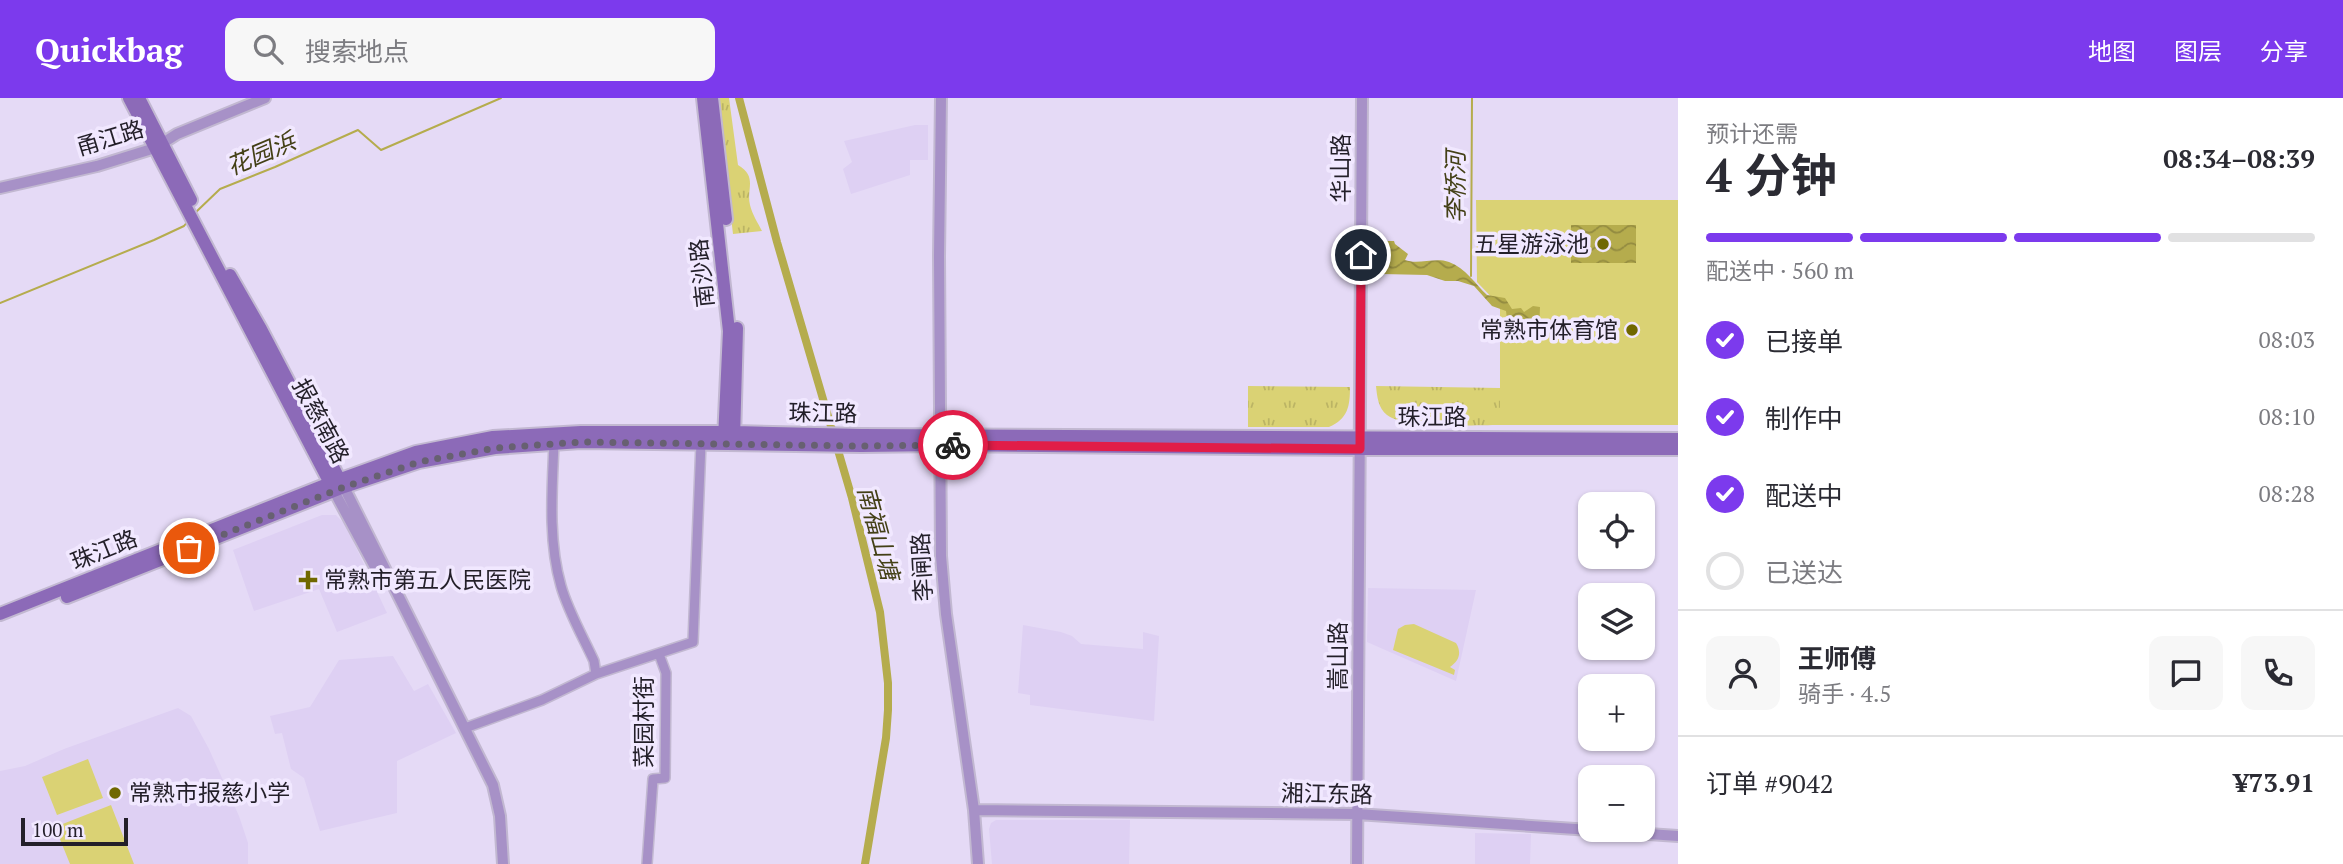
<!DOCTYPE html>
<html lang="zh">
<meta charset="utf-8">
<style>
body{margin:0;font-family:"PT Serif","Noto Sans SC",serif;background:#f7f7f7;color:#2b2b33;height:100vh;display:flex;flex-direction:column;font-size:26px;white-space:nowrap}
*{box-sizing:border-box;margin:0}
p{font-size:23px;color:#7c7c81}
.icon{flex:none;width:38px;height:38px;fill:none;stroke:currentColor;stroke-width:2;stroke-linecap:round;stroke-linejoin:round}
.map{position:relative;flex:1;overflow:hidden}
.side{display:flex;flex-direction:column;background:#fff;width:665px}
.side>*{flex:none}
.fabs{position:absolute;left:1578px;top:394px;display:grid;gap:14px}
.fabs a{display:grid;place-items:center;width:77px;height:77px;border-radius:14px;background:#fff;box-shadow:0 2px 5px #0004;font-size:35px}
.scale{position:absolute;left:21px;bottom:18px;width:107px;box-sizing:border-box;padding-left:7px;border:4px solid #231f29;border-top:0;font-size:19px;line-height:24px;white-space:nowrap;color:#231f29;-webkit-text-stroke:5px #f1e8ff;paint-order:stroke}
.pin{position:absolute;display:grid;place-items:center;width:60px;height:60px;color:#fff;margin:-30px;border:4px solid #fff;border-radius:50%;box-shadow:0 2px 7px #0007}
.courier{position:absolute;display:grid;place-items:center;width:70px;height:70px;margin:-35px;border:5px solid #e11d48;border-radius:50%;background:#fff;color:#222;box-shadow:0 2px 9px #0007}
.head em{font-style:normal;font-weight:700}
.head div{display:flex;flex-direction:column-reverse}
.head{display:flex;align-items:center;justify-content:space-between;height:119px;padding:0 28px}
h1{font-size:46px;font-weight:700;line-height:52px}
.bar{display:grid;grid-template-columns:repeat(4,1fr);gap:10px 7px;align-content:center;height:84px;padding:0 28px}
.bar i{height:9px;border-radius:5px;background:#e1e1e2}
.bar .active{background:#7c3aed}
.bar p{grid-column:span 4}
.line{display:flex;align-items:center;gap:18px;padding:0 28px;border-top:2px solid #e1e1e2}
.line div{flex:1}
.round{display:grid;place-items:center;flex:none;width:74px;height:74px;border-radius:14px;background:#f7f7f7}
ol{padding:0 28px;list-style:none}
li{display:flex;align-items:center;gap:21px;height:77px}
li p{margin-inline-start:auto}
li .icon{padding:7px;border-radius:50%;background:#7c3aed;color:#fff;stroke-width:4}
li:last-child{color:#7c7c81}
li i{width:38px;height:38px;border:4px solid #e1e1e2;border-radius:50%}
header{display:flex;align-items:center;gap:42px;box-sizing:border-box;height:98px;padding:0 35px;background:#7c3aed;color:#fff}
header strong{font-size:33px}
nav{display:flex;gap:38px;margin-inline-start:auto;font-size:24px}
.search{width:490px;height:63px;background:#f7f7f7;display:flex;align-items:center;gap:18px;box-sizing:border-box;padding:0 24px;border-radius:14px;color:#7c7c81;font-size:26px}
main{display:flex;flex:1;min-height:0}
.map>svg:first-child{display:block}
</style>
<header>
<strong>Quickbag</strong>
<div class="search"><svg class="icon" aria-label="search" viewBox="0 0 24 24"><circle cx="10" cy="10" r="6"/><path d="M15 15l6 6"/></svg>搜索地点</div>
<nav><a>地图</a><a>图层</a><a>分享</a></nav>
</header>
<main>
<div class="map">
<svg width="1678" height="766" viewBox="0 0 1678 766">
<defs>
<pattern id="park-tufts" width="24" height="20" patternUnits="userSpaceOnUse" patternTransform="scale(1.75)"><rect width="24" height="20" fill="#dad274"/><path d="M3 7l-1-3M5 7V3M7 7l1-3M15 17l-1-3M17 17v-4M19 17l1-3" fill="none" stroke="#bbb464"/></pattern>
<pattern id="water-waves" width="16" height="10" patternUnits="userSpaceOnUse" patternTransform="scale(1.75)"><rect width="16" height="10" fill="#b5ac4d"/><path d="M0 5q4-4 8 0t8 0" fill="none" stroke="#938b40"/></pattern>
</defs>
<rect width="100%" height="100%" fill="#e5daf6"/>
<path fill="#ded0f3" d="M 915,27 L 928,27 L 928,62 L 910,62 L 910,77 L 851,96 L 843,71 L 852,64 L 844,43 Z
M 322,417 L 336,417 L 345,426 L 387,515 L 337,534 L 319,491 L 254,513 L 233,452 Z
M 1368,490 L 1476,492 L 1456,583 L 1367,544 Z
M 1023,527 L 1061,534 L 1072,538 L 1081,546 L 1143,551 L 1143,534 L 1159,538 L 1154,623 L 1030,607 L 1030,597 L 1018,595 Z
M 393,558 L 414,593 L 428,586 L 456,635 L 397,663 L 397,715 L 320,733 L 304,680 L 291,671 L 282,635 L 275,636 L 270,618 L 310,609 L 339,562 Z
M 178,610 L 191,618 L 209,651 L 239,718 L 248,745 L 248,766 L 0,766 L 0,673 L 25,668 L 64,651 Z
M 996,722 L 1130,722 L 1129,766 L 992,766 L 989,731 L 991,725 Z
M 1475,735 L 1531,736 L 1530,766 L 1475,766 Z"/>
<path fill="url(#park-tufts)" d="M 717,0 L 729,0 L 738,67 C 758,79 746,91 750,107 C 752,116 758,125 762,133 L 733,136 Z
M 1248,288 L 1350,289 C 1350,308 1348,321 1329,329 L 1248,329 Z
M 1376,288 L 1500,290 L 1500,327 C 1476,327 1404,331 1387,317 C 1378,310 1377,298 1376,288 Z"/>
<path fill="#dad274" d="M 1476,102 L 1678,102 L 1678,327 L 1500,327 L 1500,208 L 1477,184 Z
M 1414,526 L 1456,545 C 1462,555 1459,563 1450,569 L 1455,572 L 1454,577 L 1393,552 L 1398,531 L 1405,527 Z
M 88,661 L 103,700 L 57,717 L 42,679 Z
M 111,707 L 134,766 L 70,766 L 55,729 Z"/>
<path fill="url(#water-waves)" d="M 1571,127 L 1636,127 L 1636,165 L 1571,165 Z
M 1382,143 L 1394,143 L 1395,146 L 1408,156 L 1405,162 C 1418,167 1435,159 1449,164 C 1466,170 1475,186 1487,197 L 1505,200 L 1512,211 L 1521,210 L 1524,214 L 1533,208 L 1540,209 L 1539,234 L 1508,229 L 1506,213 L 1492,208 L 1474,188 L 1458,183 L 1445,183 L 1427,177 L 1382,176 Z"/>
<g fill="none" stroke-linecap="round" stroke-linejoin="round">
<path stroke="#b5ac4d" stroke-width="2" d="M 196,114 L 220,91 L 275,69 L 358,32 L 381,52 L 501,0
M 1471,178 L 1472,0
M 0,205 L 154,142 L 184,128 L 188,123"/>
<path stroke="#b5ac4d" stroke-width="8" d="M 739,0 L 777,144 L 852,400 L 880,514 L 888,585 L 888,612 L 886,640 L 865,766"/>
<g stroke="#c2b8d1" stroke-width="12">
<path id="minor" d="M 554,346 C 552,392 548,443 561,488 C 568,513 583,539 594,563 L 596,576
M 465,630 L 542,602 L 596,576 L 693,544 L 701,345
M 647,766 L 653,681 L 665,680 L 666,575 L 659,556"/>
</g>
<g stroke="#c2b8d1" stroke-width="14">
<path id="tertiary" d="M 941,0 L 939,158 L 941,458 L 946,516 L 974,712 L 978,766
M 0,90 L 97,68 L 155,50 L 177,36 L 265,0
M 344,389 L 493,687 L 500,718 L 503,766
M 334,393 L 376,471
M 974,712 L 1357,716 L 1678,738
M 1357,766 L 1362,0"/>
</g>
<g stroke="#c2b8d1" stroke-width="16">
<path id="secondary" d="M 129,0 L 333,391
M 139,0 L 191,102
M 703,0 L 729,233 L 724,341
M 712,0 L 726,121
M 230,177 L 261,231 L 342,386
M 734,341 L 737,230
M 67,499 L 344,389 L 419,364 L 495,350 L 581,344 L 861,348 L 940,347 L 1360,351 L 1678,351
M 0,516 L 330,385 L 416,354 L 493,339 L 581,334 L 735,334 L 861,337 L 1678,341"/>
</g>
<use href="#minor" stroke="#a791c7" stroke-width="9"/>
<use href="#tertiary" stroke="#a791c7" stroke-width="10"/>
<use href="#secondary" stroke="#8c6ab8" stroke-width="12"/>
</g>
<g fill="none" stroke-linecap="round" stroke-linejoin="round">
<path stroke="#676071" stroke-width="7" stroke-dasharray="0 12.6" d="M 189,450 L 344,389 L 419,364 L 495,350 L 581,344 L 861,348 L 953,347"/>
<path stroke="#e11d48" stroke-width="9" d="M 953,347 L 1360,351 L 1361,157"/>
</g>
<g fill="#706800" stroke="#f1e8ff" stroke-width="2.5">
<circle cx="1603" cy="146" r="7"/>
<circle cx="1632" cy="232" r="7"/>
<path d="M304.5 471.5h7v7h7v7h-7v7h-7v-7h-7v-7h7z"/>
<circle cx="115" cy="695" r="7"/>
</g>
<g text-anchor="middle" stroke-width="7" stroke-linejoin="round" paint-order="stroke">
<g font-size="23" fill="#231f29" stroke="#f1e8ff">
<text transform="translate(110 40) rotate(-17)" y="8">甬江路</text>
<text transform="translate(1341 70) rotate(-90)" y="8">华山路</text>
<text transform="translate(702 175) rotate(-96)" y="8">南沙路</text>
<text transform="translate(823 315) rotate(1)" y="8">珠江路</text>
<text x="1432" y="327">珠江路</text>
<text transform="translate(321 323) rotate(62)" y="8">报慈南路</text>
<text transform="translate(104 452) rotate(-22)" y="8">珠江路</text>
<text transform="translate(922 469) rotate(-93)" y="8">李闸路</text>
<text transform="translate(1338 558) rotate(-90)" y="8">嵩山路</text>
<text transform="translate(644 624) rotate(-90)" y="8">菜园村街</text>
<text transform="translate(1327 696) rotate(1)" y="8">湘江东路</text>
</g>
<g font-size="23" fill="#231f29" stroke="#f1e8ff" text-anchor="end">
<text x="1589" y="154">五星游泳池</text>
<text x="1618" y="240">常熟市体育馆</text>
<text x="324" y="490" text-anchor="start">常熟市第五人民医院</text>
<text x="129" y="703" text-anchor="start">常熟市报慈小学</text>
</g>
<g font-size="24" font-style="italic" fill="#444017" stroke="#f1e8ff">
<text transform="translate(261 56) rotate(-23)" y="8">花园浜</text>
<text transform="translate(1456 89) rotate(-90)" y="8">李桥河</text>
<text transform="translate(878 435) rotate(75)" y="8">南福山塘</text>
</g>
</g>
</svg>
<div class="fabs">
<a><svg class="icon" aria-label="locate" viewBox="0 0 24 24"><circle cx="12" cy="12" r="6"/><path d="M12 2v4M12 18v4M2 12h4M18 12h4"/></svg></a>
<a><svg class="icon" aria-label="layers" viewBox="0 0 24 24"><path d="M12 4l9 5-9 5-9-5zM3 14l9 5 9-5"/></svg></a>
<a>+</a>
<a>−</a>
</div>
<div class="scale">100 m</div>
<div class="pin" style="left:189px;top:450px;background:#ea580c"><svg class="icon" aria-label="bag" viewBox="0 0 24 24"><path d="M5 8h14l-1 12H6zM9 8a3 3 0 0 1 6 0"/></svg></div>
<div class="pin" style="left:1361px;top:157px;background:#1f2937"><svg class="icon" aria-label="home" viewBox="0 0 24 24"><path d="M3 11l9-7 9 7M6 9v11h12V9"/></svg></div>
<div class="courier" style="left:953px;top:347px"><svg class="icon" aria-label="bike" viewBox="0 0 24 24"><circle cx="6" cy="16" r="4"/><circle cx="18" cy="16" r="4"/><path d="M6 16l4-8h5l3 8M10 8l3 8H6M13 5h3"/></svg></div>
</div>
<section class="side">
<div class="head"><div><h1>4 分钟</h1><p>预计还需</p></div><em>08:34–08:39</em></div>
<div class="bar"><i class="active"></i><i class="active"></i><i class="active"></i><i></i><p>配送中 · 560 m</p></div>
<ol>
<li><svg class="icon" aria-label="check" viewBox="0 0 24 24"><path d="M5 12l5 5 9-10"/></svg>已接单<p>08:03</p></li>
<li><svg class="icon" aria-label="check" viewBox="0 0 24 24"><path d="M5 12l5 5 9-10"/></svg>制作中<p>08:10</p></li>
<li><svg class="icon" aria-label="check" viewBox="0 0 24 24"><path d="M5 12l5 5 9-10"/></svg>配送中<p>08:28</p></li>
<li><i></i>已送达</li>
</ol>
<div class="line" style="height:126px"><a class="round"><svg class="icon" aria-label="person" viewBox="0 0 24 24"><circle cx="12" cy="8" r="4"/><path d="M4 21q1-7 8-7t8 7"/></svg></a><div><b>王师傅</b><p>骑手 · 4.5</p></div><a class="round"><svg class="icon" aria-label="chat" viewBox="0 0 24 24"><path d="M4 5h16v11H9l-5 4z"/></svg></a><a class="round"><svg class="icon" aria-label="phone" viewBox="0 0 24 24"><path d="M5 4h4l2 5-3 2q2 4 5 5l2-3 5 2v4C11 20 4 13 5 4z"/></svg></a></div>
<div class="line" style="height:91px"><div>订单 #9042</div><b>¥73.91</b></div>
</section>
</main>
